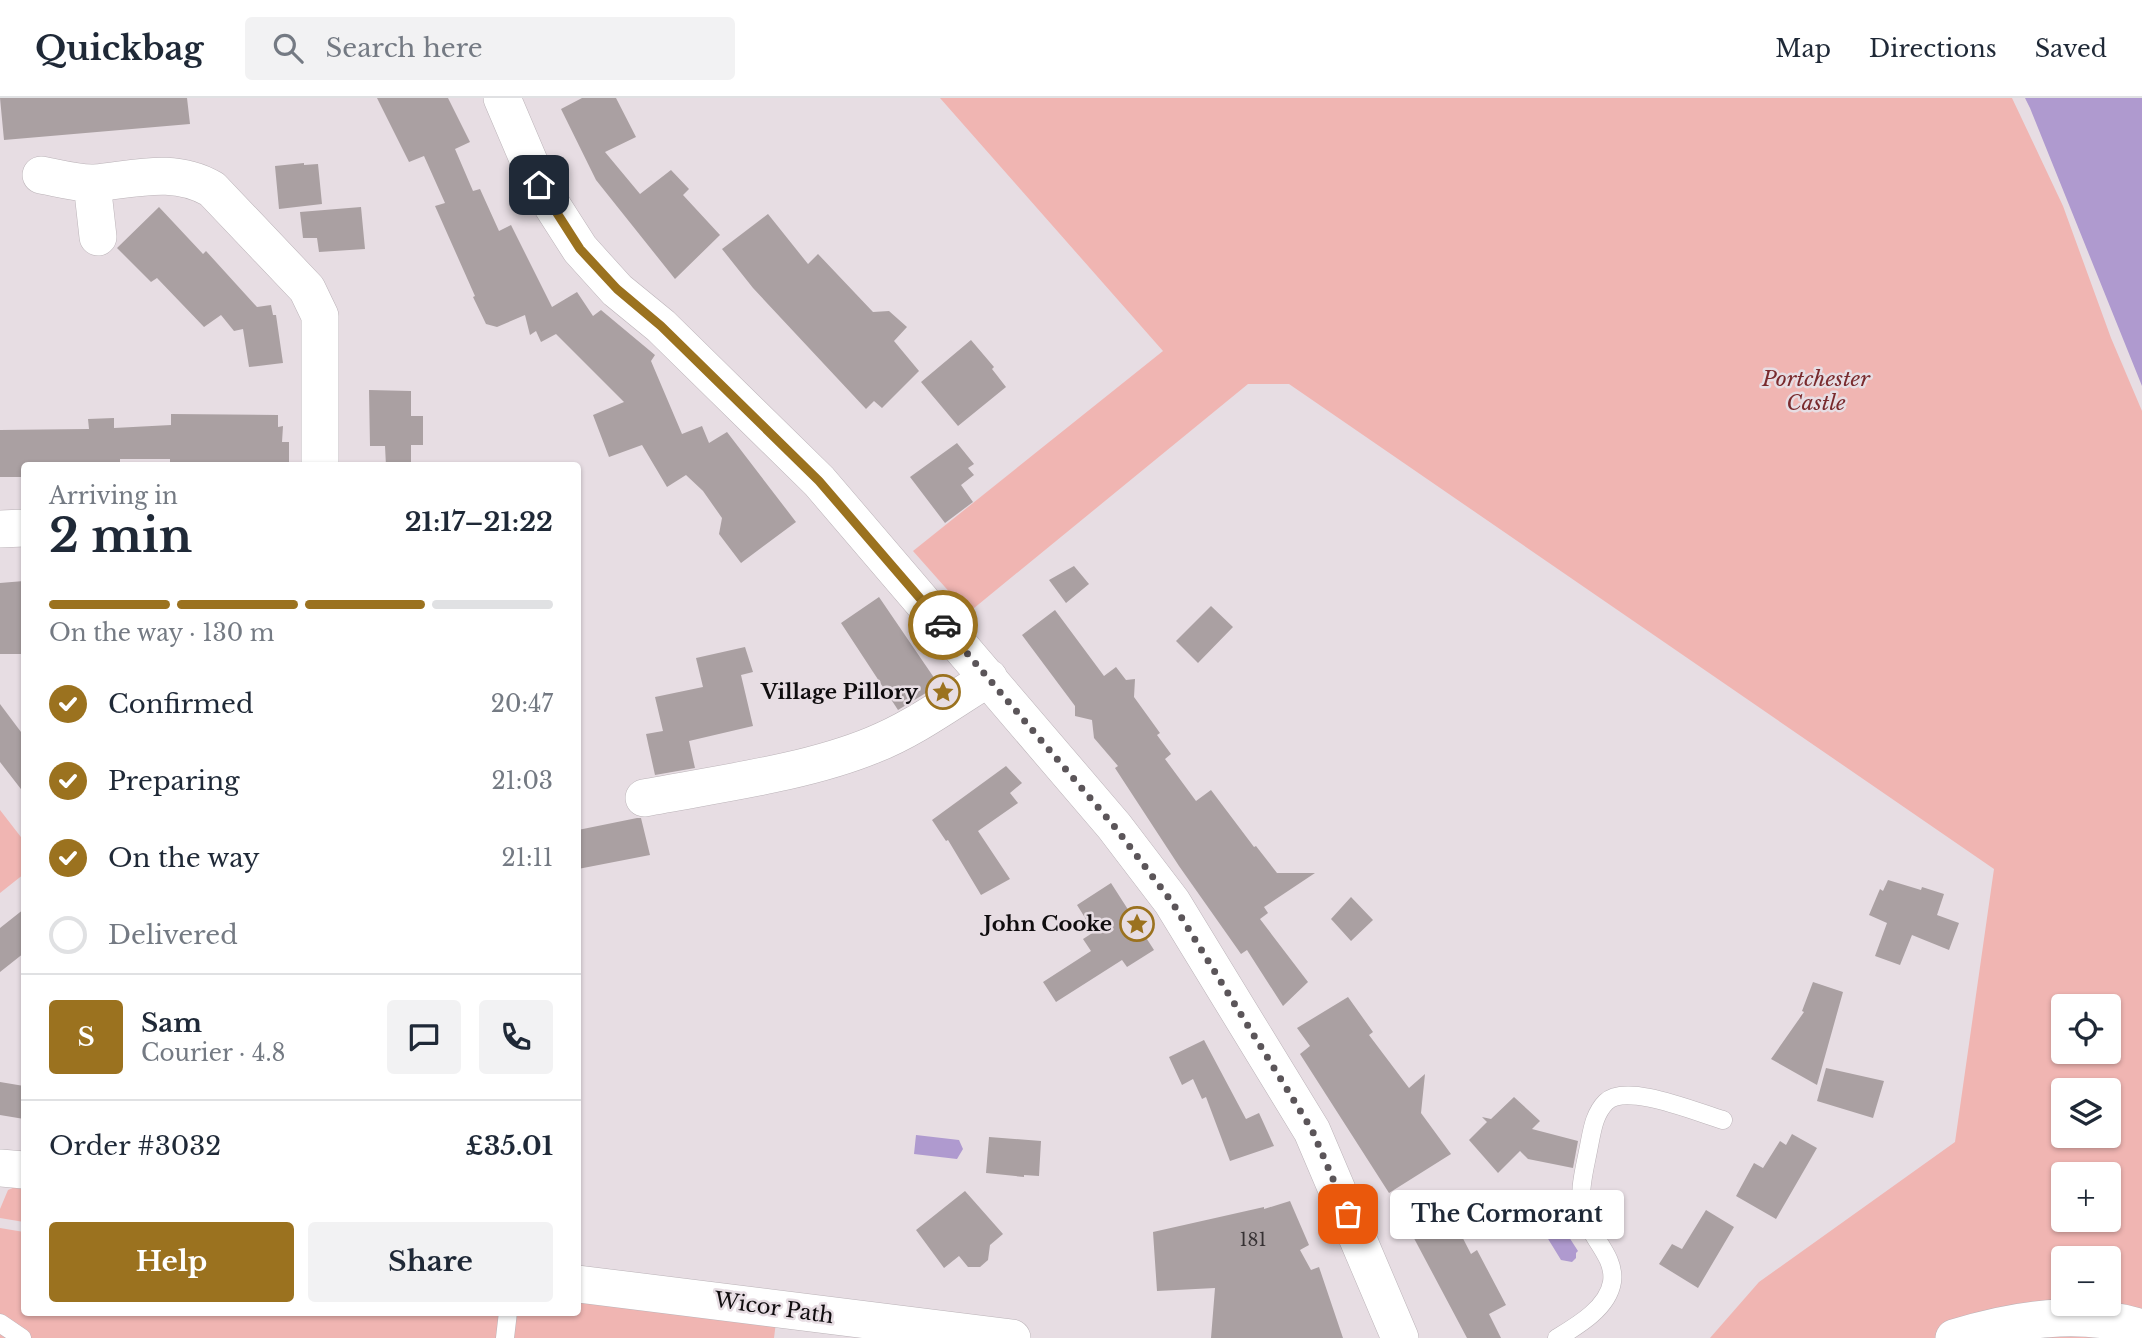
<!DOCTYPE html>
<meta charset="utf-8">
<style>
body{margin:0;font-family:"Libre Baskerville",serif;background:#f2f2f3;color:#1f2937;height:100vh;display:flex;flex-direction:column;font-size:26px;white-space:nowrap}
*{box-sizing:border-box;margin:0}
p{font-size:23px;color:#747a83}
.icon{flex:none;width:38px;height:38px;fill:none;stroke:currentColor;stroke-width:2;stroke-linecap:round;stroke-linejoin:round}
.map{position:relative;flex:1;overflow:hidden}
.sheet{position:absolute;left:21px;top:364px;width:560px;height:854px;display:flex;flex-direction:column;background:#fff;border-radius:7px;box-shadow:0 2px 5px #0004}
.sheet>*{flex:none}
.fabs{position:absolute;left:2051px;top:896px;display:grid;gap:14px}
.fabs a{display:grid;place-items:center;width:70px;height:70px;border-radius:7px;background:#fff;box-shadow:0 2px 5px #0004;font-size:35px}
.pin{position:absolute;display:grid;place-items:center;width:60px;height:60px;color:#fff;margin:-30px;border-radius:14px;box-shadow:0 4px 10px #0006}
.courier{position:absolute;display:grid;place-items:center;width:70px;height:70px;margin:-35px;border:5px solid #9b721f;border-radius:50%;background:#fff;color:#222;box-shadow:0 2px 9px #0007}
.bubble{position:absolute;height:49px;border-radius:7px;background:#fff;box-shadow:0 2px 5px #0004;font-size:23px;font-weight:700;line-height:49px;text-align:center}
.overview em{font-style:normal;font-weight:700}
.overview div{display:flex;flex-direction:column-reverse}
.overview{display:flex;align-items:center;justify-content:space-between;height:119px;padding:0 28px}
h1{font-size:46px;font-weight:700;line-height:52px}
.bar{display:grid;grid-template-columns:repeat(4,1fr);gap:10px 7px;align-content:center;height:84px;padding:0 28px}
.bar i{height:9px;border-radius:5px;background:#e0e1e3}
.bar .active{background:#9b721f}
.bar p{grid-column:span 4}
.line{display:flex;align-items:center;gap:18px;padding:0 28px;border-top:2px solid #e0e1e3}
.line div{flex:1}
.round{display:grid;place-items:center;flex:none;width:74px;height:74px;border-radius:7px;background:#f2f2f3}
ol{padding:0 28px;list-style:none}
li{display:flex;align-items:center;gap:21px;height:77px}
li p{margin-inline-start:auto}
li .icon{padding:7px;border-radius:50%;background:#9b721f;color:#fff;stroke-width:4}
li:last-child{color:#747a83}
li i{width:38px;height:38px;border:4px solid #e0e1e3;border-radius:50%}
.button{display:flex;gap:14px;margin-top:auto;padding:14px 28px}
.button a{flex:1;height:80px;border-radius:7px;background:#9b721f;color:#fff;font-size:28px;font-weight:700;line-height:80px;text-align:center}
.button a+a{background:#f2f2f3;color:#1f2937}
header{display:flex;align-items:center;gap:42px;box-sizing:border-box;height:98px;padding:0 35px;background:#fff;border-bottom:2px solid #e0e1e3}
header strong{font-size:33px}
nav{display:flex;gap:38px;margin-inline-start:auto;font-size:24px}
.search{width:490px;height:63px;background:#f2f2f3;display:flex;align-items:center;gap:18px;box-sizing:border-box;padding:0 24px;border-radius:7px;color:#747a83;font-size:26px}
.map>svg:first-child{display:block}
</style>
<header>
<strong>Quickbag</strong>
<div class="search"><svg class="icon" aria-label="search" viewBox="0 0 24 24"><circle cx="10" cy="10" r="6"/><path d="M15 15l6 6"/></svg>Search here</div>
<nav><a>Map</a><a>Directions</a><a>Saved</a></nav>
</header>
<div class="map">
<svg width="2142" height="1240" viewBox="0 0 2142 1240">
<rect width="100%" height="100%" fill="#e7dde3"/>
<path fill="#f0b5b2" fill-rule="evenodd" d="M 940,0 L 2012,0 L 2063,108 L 2111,240 L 2142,313 L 2142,1240 L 1710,1240 L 1759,1184 L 1955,1044 L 1994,771 L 1289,286 L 1248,286 L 968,515 L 913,453 L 1163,253 ZM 2063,908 L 2109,908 L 2109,954 L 2063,954 ZM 2063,992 L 2109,992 L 2109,1038 L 2063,1038 ZM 2063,1076 L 2109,1076 L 2109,1122 L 2063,1122 ZM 2063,1160 L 2109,1160 L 2109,1206 L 2063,1206 Z
M 0,712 L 24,743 L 24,776 L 0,795 Z
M 24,1085 L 24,1124 L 0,1120 L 0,1111 L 8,1092 Z
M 0,1130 L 24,1134 L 24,1214 L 513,1214 L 536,1218 L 537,1215 L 578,1214 L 578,1203 L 776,1224 L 774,1240 L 0,1240 Z"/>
<path fill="#af9acf" d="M 2025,0 L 2142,0 L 2142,288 L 2030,10 Z
M 916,1037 L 959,1042 L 963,1051 L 957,1061 L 914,1056 Z
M 1558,1122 L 1578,1153 L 1576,1155 L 1576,1160 L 1572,1164 L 1561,1162 L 1542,1131 Z"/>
<path fill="#aaa0a2" d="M 0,0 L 187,0 L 190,26 L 4,42 Z
M 377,0 L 448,0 L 470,44 L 455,51 L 473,93 L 480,91 L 499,133 L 511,127 L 552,209 L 577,194 L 593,218 L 601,212 L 655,257 L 651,263 L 682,336 L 702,328 L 709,345 L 727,334 L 796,424 L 741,465 L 719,436 L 722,420 L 703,393 L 686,377 L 667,389 L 642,347 L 609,359 L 593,317 L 624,304 L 556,236 L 541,244 L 536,233 L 530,237 L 525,217 L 497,229 L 486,226 L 473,199 L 475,198 L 435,108 L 445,105 L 424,58 L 409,64 Z
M 582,0 L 616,0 L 636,39 L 605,54 L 640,96 L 671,72 L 689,91 L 683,97 L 720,137 L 675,181 L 596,82 L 561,11 Z
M 304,65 L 304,67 L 318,66 L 322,106 L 279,111 L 275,68 Z
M 159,109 L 203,156 L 206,153 L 257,209 L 271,207 L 273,217 L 276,217 L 283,265 L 249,269 L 243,231 L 234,233 L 221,217 L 204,229 L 157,180 L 151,184 L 117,150 Z
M 361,109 L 365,151 L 319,154 L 317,140 L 303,140 L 300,114 Z
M 768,116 L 808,166 L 818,156 L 873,214 L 889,213 L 907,229 L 894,243 L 919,273 L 882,310 L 874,303 L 866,311 L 753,190 L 722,151 Z
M 971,242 L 994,269 L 992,271 L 1006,289 L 958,328 L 921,284 Z
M 369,292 L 411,293 L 411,318 L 423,318 L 423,347 L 411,347 L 411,368 L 386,368 L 385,348 L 370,348 Z
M 171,316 L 278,317 L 278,329 L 283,328 L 282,344 L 289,344 L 289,368 L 170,368 L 170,361 L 120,361 L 120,368 L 24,368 L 24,379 L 0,379 L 0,332 L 89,331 L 88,321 L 114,320 L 114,330 L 171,327 Z
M 957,345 L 974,366 L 968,370 L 974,377 L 961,387 L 973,404 L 945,425 L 910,379 Z
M 1074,468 L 1089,486 L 1066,505 L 1049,482 Z
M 24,483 L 24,556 L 0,556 L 0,485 Z
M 879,499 L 939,587 L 898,612 L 841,525 Z
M 1211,508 L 1233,529 L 1198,565 L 1176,543 Z
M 1055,512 L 1104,578 L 1116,569 L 1126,582 L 1135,581 L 1134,599 L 1160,635 L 1157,637 L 1171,656 L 1165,661 L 1196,703 L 1211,692 L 1254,749 L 1256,748 L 1277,775 L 1315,775 L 1264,809 L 1268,815 L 1260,821 L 1308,884 L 1283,908 L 1247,852 L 1241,856 L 1179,768 L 1115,670 L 1118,668 L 1094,640 L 1092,622 L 1075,618 L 1075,608 L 1022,537 Z
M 745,549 L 753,574 L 741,577 L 753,628 L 689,643 L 695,670 L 655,677 L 646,636 L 663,633 L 655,599 L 703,589 L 696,560 Z
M 0,606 L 24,638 L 24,695 L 0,664 Z
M 1006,668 L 1022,685 L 1010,695 L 1018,705 L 978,733 L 1010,781 L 981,797 L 948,742 L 946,743 L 932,722 Z
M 637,720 L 641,720 L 650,757 L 578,771 L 578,732 Z
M 1888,782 L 1921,792 L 1922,789 L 1944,796 L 1937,817 L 1959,825 L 1949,852 L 1912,837 L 1900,867 L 1875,858 L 1887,825 L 1869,817 L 1880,791 L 1883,793 Z
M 1111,785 L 1154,852 L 1127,869 L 1122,862 L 1056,904 L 1043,884 L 1091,853 L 1083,841 L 1094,834 L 1077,807 Z
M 1351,799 L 1373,822 L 1351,843 L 1331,821 Z
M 24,811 L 24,855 L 0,874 L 0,830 Z
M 1813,884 L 1843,894 L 1817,987 L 1771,961 L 1804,914 L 1802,913 Z
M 1348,899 L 1373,934 L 1369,937 L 1409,990 L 1425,976 L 1421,1015 L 1451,1056 L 1389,1095 L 1300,956 L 1310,948 L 1297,930 Z
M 1204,942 L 1246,1021 L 1259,1015 L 1274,1048 L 1230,1063 L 1206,999 L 1202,1001 L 1193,981 L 1182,987 L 1169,959 Z
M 1826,970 L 1884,983 L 1873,1020 L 1817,1003 Z
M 0,984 L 24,988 L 24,1021 L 0,1017 Z
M 1514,999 L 1540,1023 L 1532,1031 L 1578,1043 L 1573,1070 L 1528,1061 L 1520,1053 L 1498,1075 L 1469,1042 L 1487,1024 L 1482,1019 L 1491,1021 Z
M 1792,1036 L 1817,1050 L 1776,1121 L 1736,1098 L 1754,1065 L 1763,1070 L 1780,1043 L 1786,1047 Z
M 989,1039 L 1041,1043 L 1039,1078 L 1024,1077 L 1024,1079 L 986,1075 Z
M 965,1093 L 1003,1136 L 990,1147 L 988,1162 L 980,1169 L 968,1169 L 959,1158 L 944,1170 L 916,1132 Z
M 1290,1103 L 1309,1147 L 1300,1152 L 1311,1172 L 1319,1169 L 1343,1240 L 1211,1240 L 1215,1190 L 1157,1193 L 1153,1134 L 1264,1109 L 1264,1111 Z
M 1706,1112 L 1734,1129 L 1698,1190 L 1659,1166 L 1672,1146 L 1682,1151 Z
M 1440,1115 L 1444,1122 L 1452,1119 L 1471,1156 L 1477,1152 L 1506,1207 L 1489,1216 L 1501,1240 L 1467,1240 L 1408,1129 Z"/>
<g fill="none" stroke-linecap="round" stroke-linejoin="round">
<g stroke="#bbb3b8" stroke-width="19">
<path id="service" d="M 0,1225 L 22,1240
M 505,1240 L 508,1214
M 1557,1240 C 1577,1228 1608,1210 1612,1184 C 1616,1159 1590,1139 1584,1117 C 1577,1095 1585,1070 1589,1048 C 1592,1033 1594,1016 1606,1004 C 1626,984 1698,1015 1723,1022"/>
</g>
<g stroke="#bbb3b8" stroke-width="38">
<path id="minor" d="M 502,0 L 539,87 L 580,151 L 617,192 L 661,228 L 819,383 L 1114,728 L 1172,804 L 1312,1033 L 1400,1240
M 41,77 C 58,80 78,86 95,85 C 136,81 174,69 212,91 L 307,191 L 320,218 L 320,368
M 92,85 L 98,139
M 0,431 L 24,430
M 644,700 C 717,686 805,675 873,647 C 914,631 951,603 989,580
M 0,1070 L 24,1072
M 578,1186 L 1012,1240
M 1954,1240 C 2015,1221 2080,1211 2142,1230"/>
</g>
<use href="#service" stroke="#fff" stroke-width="18"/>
<use href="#minor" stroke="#fff" stroke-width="37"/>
</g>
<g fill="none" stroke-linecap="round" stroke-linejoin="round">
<path stroke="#5b5559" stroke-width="7" stroke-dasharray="0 12.6" d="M 943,527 L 1114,728 L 1172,804 L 1312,1032 L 1348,1116"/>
<path stroke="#9b721f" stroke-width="9" d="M 539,87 L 580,151 L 617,191 L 661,228 L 819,383 L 943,527"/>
</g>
<defs>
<g id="sight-ring" transform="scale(1.75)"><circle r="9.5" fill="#e7dde3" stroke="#9b721f" stroke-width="1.5"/><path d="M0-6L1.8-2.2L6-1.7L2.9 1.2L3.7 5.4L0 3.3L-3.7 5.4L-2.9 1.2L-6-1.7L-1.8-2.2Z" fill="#9b721f"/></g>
</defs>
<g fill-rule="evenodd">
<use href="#sight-ring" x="943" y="594"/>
<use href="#sight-ring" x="1137" y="826"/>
</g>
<g text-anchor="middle" stroke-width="5" stroke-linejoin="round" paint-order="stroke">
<g font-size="18" fill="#363133">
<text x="1253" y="1148">181</text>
</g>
<g font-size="21" font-style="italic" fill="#792a2d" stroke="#e7dde3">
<text x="1816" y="288">Portchester<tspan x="1816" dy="24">Castle</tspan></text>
</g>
<g font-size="21" font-weight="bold" fill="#0f0c0e" stroke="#e7dde3" text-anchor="end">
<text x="918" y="601">Village Pillory</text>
<text x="1112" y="833">John Cooke</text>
</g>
<g font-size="21" fill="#0f0c0e" stroke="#e7dde3">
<text transform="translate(774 1210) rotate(8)" y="7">Wicor Path</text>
</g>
</g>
</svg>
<div class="fabs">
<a><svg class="icon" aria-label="locate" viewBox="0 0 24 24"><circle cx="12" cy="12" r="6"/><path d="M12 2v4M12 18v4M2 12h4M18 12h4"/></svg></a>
<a><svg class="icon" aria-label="layers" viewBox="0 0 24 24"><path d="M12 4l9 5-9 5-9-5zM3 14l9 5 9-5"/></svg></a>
<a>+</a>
<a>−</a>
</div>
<div class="pin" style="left:1348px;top:1116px;background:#ea580c"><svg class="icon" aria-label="bag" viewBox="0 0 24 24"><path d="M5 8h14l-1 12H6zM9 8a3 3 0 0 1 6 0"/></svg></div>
<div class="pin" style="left:539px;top:87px;background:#1f2937"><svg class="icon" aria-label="home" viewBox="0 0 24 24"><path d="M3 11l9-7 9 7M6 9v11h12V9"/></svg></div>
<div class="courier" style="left:943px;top:527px"><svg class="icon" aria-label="car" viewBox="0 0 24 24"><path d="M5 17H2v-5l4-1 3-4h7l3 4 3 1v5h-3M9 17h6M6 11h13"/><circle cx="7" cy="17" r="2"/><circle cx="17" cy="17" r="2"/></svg></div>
<div class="bubble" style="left:1390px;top:1092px;width:234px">The Cormorant</div>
<section class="sheet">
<div class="overview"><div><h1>2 min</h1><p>Arriving in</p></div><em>21:17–21:22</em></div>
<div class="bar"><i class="active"></i><i class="active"></i><i class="active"></i><i></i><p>On the way · 130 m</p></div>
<ol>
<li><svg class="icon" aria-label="check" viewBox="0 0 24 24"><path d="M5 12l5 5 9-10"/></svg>Confirmed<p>20:47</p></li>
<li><svg class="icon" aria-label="check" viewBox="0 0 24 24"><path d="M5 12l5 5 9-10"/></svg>Preparing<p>21:03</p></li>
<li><svg class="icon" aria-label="check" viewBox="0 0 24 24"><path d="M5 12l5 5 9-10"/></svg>On the way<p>21:11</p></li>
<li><i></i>Delivered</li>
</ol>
<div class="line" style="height:126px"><b class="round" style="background:#9b721f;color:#fff">S</b><div><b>Sam</b><p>Courier · 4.8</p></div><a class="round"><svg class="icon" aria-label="chat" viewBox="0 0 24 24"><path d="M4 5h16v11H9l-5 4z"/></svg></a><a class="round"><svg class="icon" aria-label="phone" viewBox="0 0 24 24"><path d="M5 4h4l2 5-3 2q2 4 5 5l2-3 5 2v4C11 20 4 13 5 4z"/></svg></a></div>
<div class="line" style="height:91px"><div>Order #3032</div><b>£35.01</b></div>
<div class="button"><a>Help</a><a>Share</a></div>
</section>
</div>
